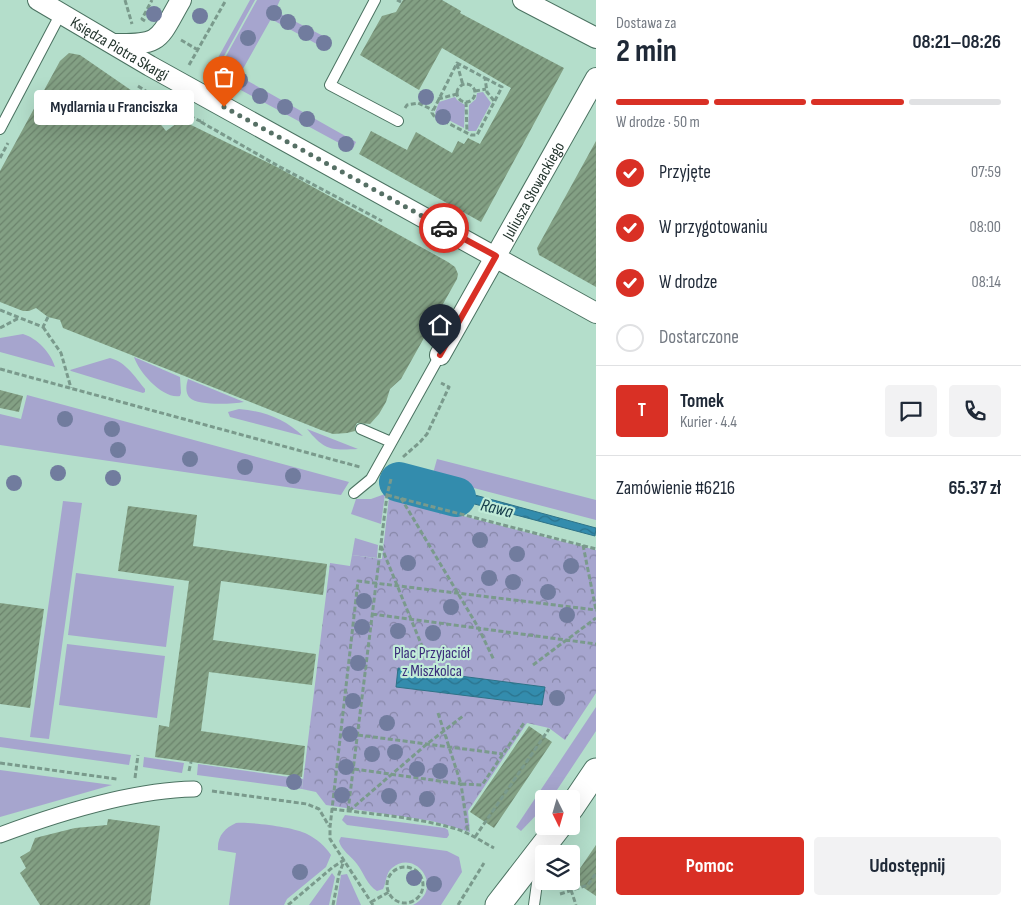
<!DOCTYPE html>
<html lang="pl">
<meta charset="utf-8">
<style>
body{margin:0;font-family:"Sofia Sans Condensed",sans-serif;background:#f2f2f3;color:#1f2937;height:100vh;display:flex;flex-direction:column;font-size:19px;white-space:nowrap}
*{box-sizing:border-box;margin:0}
p{font-size:16px;color:#747a83}
.icon{flex:none;width:28px;height:28px;fill:none;stroke:currentColor;stroke-width:2;stroke-linecap:round;stroke-linejoin:round}
.map{position:relative;flex:1;overflow:hidden}
.details{display:flex;flex-direction:column;background:#fff;width:425px}
.details>*{flex:none}
.needle{width:32px;rotate:175deg}
.tools{position:absolute;left:535px;top:790px;display:grid;gap:10px}
.tools a{display:grid;place-items:center;width:45px;height:45px;border-radius:5px;background:#fff;box-shadow:0 5px 20px #0002;font-size:25px}
.pin{position:absolute;display:grid;place-items:center;width:42px;height:42px;color:#fff;margin:-51px -21px;border-radius:50% 50% 50% 0;rotate:-45deg;box-shadow:0 0 5px #0007}
.pin .icon{rotate:45deg}
.courier{position:absolute;display:grid;place-items:center;width:50px;height:50px;margin:-25px;border:4px solid #d93025;border-radius:50%;background:#fff;color:#222;box-shadow:0 1px 6px #0007}
.bubble{position:absolute;height:35px;border-radius:5px;background:#fff;box-shadow:0 5px 20px #0002;font-size:16px;font-weight:700;line-height:35px;text-align:center}
.overview em{font-style:normal;font-weight:700}
.overview div{display:flex;flex-direction:column-reverse}
.overview{display:flex;align-items:center;justify-content:space-between;height:85px;padding:0 20px}
h1{font-size:32px;font-weight:700;line-height:38px}
.bar{display:grid;grid-template-columns:repeat(4,1fr);gap:8px 5px;align-content:center;height:60px;padding:0 20px}
.bar i{height:6px;border-radius:4px;background:#e0e1e3}
.bar .active{background:#d93025}
.bar p{grid-column:span 4}
.line{display:flex;align-items:center;gap:12px;padding:0 20px;border-top:1px solid #e0e1e3}
.line div{flex:1}
.round{display:grid;place-items:center;flex:none;width:52px;height:52px;border-radius:5px;background:#f2f2f3}
ol{padding:0 20px;list-style:none}
li{display:flex;align-items:center;gap:15px;height:55px}
li p{margin-inline-start:auto}
li .icon{padding:5px;border-radius:50%;background:#d93025;color:#fff;stroke-width:4}
li:last-child{color:#747a83}
li i{width:28px;height:28px;border:2px solid #e0e1e3;border-radius:50%}
.button{display:flex;gap:10px;margin-top:auto;padding:10px 20px}
.button a{flex:1;height:58px;border-radius:5px;background:#d93025;color:#fff;font-size:20px;font-weight:700;line-height:58px;text-align:center}
.button a+a{background:#f2f2f3;color:#1f2937}
main{display:flex;flex:1;min-height:0}
.map>svg:first-child{display:block}
</style>
<main>
<div class="map">
<svg width="596" height="905" viewBox="0 0 596 905">
<defs>
<pattern id="park-crowns" width="20" height="18" patternUnits="userSpaceOnUse" patternTransform="scale(1.25)"><rect width="20" height="18" fill="#a6a5ce"/><path d="M2 6a3 3 0 1 1 6 0M12 15a3 3 0 1 1 6 0" fill="none" stroke="#8787a8"/></pattern>
<pattern id="water-waves" width="16" height="10" patternUnits="userSpaceOnUse" patternTransform="scale(1.25)"><rect width="16" height="10" fill="#338cad"/><path d="M0 5q4-4 8 0t8 0" fill="none" stroke="#2b738d"/></pattern>
<pattern id="building-hatch" width="6" height="6" patternUnits="userSpaceOnUse" patternTransform="scale(1.25)"><rect width="6" height="6" fill="#83a084"/><path d="M-1 1l2-2M0 6l6-6M5 7l2-2" fill="none" stroke="#6b836c"/></pattern>
</defs>
<rect width="100%" height="100%" fill="#b4decb"/>
<path fill="#a6a5ce" d="M 250,0 L 255,0 L 213,76 L 209,74 Z
M 257,0 L 280,0 L 275,11 L 329,39 L 324,48 L 271,19 L 239,76 L 356,142 L 352,150 L 215,76 Z
M 483,92 L 491,103 L 476,131 L 468,131 L 469,105 L 476,99 L 477,93 Z
M 455,97 L 457,100 L 465,105 L 464,128 L 435,113 L 439,102 Z
M 23,334 C 37,338 51,353 55,367 L 0,352 L 0,338 Z
M 134,357 L 180,377 L 181,393 L 180,396 C 162,399 139,372 134,357 Z
M 110,358 C 126,362 135,377 145,389 L 145,392 L 143,393 L 71,371 L 70,370 Z
M 188,379 L 244,402 C 233,404 198,406 190,398 C 185,393 186,385 188,379 Z
M 27,395 L 349,482 L 341,495 L 0,445 L 0,414 L 21,419 Z
M 239,409 C 264,411 285,419 303,436 L 230,417 L 228,412 Z
M 307,429 L 358,449 C 331,450 325,451 307,429 Z
M 437,459 L 596,500 L 596,520 L 432,477 Z
M 385,494 L 381,524 L 351,514 L 356,499 L 371,499 Z
M 63,501 L 82,503 L 49,739 L 30,737 Z
M 355,538 L 378,545 L 377,558 L 352,555 Z
M 76,573 L 174,586 L 166,647 L 68,635 Z
M 67,644 L 165,656 L 157,718 L 59,705 Z
M 596,707 L 596,731 L 551,799 L 544,799 L 544,807 L 521,831 L 516,827 Z
M 0,737 L 131,755 L 129,765 L 0,747 Z
M 144,757 L 184,763 L 182,773 L 143,767 Z
M 198,764 L 303,779 L 302,789 L 197,775 Z
M 0,770 L 112,785 L 0,817 Z
M 345,815 L 445,828 L 448,830 L 449,835 L 447,838 L 444,838 L 347,825 L 342,820 Z
M 236,823 C 252,822 294,827 307,834 C 317,839 325,846 331,855 L 326,867 L 287,899 L 284,905 L 229,905 L 236,853 L 218,850 C 217,836 225,828 236,823 Z
M 341,837 L 447,851 L 459,857 L 462,872 L 441,905 L 413,905 C 445,889 416,848 392,868 C 385,874 387,882 383,889 L 377,891 C 367,885 364,873 357,864 C 351,856 341,850 339,841 Z
M 332,873 L 335,877 L 329,905 L 309,905 Z
M 347,874 L 361,905 L 336,905 L 341,875 Z"/>
<path fill="url(#park-crowns)" d="M 389,497 L 596,550 L 596,693 L 565,740 L 549,728 L 527,723 L 468,811 L 470,832 L 432,821 L 326,805 L 316,792 L 302,789 L 330,563 L 350,566 L 352,555 L 382,559 Z"/>
<path fill="url(#water-waves)" stroke="#2e7287" d="M 405,476 L 596,528 L 595,536 L 403,485 Z
M 398,668 L 545,687 L 542,705 L 396,687 Z"/>
<g fill="none" stroke-linecap="round" stroke-linejoin="round">
<path stroke="#338cad" stroke-width="40" d="M 399,482 L 456,497"/>
</g>
<path fill="url(#building-hatch)" d="M 403,0 L 442,0 L 461,11 L 460,13 L 564,68 L 481,222 L 359,154 L 371,131 L 407,150 L 416,132 L 452,153 L 458,141 L 464,144 L 468,138 L 480,144 L 511,88 L 442,48 L 419,90 L 360,55 L 382,16 L 396,12 Z
M 69,53 L 80,55 L 138,95 L 141,98 L 142,102 L 142,117 L 158,121 L 166,131 L 180,121 L 185,122 L 277,167 L 448,262 L 455,267 L 458,274 L 457,279 L 401,379 L 390,389 L 386,402 L 379,414 L 370,424 L 357,423 L 355,427 L 355,431 L 347,433 L 333,434 L 321,430 L 63,328 L 60,320 L 48,317 L 36,308 L 29,311 L 23,311 L 0,302 L 0,171 L 60,61 Z
M 596,141 L 596,287 L 539,255 L 537,248 Z
M 0,390 L 23,396 L 19,412 L 0,408 Z
M 128,506 L 197,515 L 193,546 L 327,564 L 323,595 L 221,581 L 213,640 L 316,654 L 312,685 L 209,672 L 201,731 L 305,746 L 302,777 L 155,757 L 159,725 L 169,727 L 189,581 L 118,571 Z
M 0,603 L 44,609 L 30,708 L 0,704 Z
M 529,726 L 552,742 L 494,828 L 470,812 Z
M 108,819 L 160,826 L 150,905 L 40,905 L 20,873 L 26,868 L 20,857 L 30,851 L 35,838 L 75,828 L 107,825 Z
M 596,845 L 596,896 L 572,880 Z"/>
<g fill="none" stroke-linecap="round" stroke-linejoin="round">
<g stroke="#4b7261" stroke-width="12">
<path id="service" d="M 375,0 L 330,85 L 398,121
M 0,129 L 61,13
M 361,429 L 391,442
M 354,493 L 371,479 L 440,355
M 534,905 L 539,869"/>
</g>
<g stroke="#4b7261" stroke-width="17">
<path id="pedestrian" d="M 0,835 C 59,813 131,790 194,789"/>
</g>
<g stroke="#4b7261" stroke-width="22">
<g id="minor">
<path id="s1" d="M 38,0 L 150,66 L 596,313"/>
<path d="M 523,0 L 596,38"/>
<path d="M 114,44 C 162,45 158,40 181,0"/>
<path id="s2" d="M 440,355 L 596,78"/>
</g>
</g>
<g stroke="#4b7261" stroke-width="27">
<path id="tertiary" d="M 571,808 L 596,771
M 498,905 L 559,826"/>
</g>
<path stroke="#7a9a8c" stroke-width="3" stroke-dasharray="5 2.5" stroke-linecap="butt" d="M 125,0 L 132,24
M 397,0 L 401,2
M 145,21 L 142,19 L 152,0
M 181,40 L 198,50
M 457,64 L 463,85
M 189,65 L 226,0
M 485,78 L 502,87 L 477,135 L 471,135 L 434,116 L 432,113 L 457,63 L 485,78 L 487,92 L 495,102
M457 93a9 9 0 1 1 18 0a9 9 0 1 1-18 0Z
M 138,86 L 167,105 L 200,121 L 204,121
M 475,91 L 486,89
M 438,99 L 457,94
M 466,102 L 467,133
M 405,108 L 407,105 L 418,103 L 433,110
M 156,120 L 167,105
M 201,122 L 280,167 L 382,221
M 0,158 L 8,143
M 0,310 L 43,327 L 48,317
M 43,327 L 61,353 L 71,388
M 0,328 L 19,318
M 0,369 L 360,467
M 403,457 L 420,442 L 427,434 L 449,387 L 441,383
M 387,495 L 596,549
M 401,498 L 478,627 L 494,660
M 583,545 L 596,610
M 381,546 L 424,651
M 372,614 L 596,644
M 533,665 L 596,618
M 438,713 L 461,784 L 482,785 L 524,723
M 358,735 L 503,754
M 0,763 L 117,779
M 354,769 L 461,784 L 468,833
M 189,771 L 191,762
M 135,778 L 138,755
M 212,791 L 307,804 L 319,809 L 329,826
M 332,809 C 372,814 414,817 453,828 C 468,832 481,841 494,848
M 348,811 L 387,495 L 391,479
M 349,811 L 427,744 L 463,716
M 475,837 L 549,729
M387 885a18 18 0 1 1 36 0a18 18 0 1 1-36 0Z
M 571,890 L 576,905
M 560,894 L 588,885 L 596,873
M 371,902 L 389,892
M 288,905 L 333,867 L 344,860
M 333,905 L 339,874 L 344,861
M 373,905 L 330,839 L 330,827 L 358,581 L 596,610
M 458,905 L 484,863"/>
<use href="#service" stroke="#fff" stroke-width="10"/>
<use href="#pedestrian" stroke="#fff" stroke-width="15"/>
<use href="#minor" stroke="#fff" stroke-width="20"/>
<use href="#tertiary" stroke="#fff" stroke-width="25"/>
</g>
<g fill="#717c9e">
<circle cx="274" cy="13" r="8"/>
<circle cx="154" cy="14" r="8"/>
<circle cx="200" cy="16" r="8"/>
<circle cx="288" cy="22" r="8"/>
<circle cx="306" cy="33" r="8"/>
<circle cx="248" cy="38" r="8"/>
<circle cx="324" cy="43" r="8"/>
<circle cx="217" cy="73" r="8"/>
<circle cx="240" cy="80" r="8"/>
<circle cx="260" cy="96" r="8"/>
<circle cx="426" cy="97" r="8"/>
<circle cx="285" cy="107" r="8"/>
<circle cx="443" cy="117" r="8"/>
<circle cx="307" cy="119" r="8"/>
<circle cx="346" cy="144" r="8"/>
<circle cx="65" cy="419" r="8"/>
<circle cx="112" cy="429" r="8"/>
<circle cx="118" cy="450" r="8"/>
<circle cx="190" cy="459" r="8"/>
<circle cx="245" cy="467" r="8"/>
<circle cx="58" cy="473" r="8"/>
<circle cx="293" cy="476" r="8"/>
<circle cx="113" cy="478" r="8"/>
<circle cx="14" cy="483" r="8"/>
<circle cx="480" cy="540" r="8"/>
<circle cx="517" cy="554" r="8"/>
<circle cx="408" cy="563" r="8"/>
<circle cx="571" cy="566" r="8"/>
<circle cx="489" cy="578" r="8"/>
<circle cx="513" cy="582" r="8"/>
<circle cx="548" cy="592" r="8"/>
<circle cx="364" cy="601" r="8"/>
<circle cx="451" cy="607" r="8"/>
<circle cx="567" cy="615" r="8"/>
<circle cx="362" cy="627" r="8"/>
<circle cx="398" cy="631" r="8"/>
<circle cx="433" cy="633" r="8"/>
<circle cx="358" cy="663" r="8"/>
<circle cx="557" cy="698" r="8"/>
<circle cx="353" cy="701" r="8"/>
<circle cx="387" cy="723" r="8"/>
<circle cx="350" cy="734" r="8"/>
<circle cx="395" cy="752" r="8"/>
<circle cx="372" cy="754" r="8"/>
<circle cx="346" cy="767" r="8"/>
<circle cx="417" cy="769" r="8"/>
<circle cx="440" cy="771" r="8"/>
<circle cx="294" cy="782" r="8"/>
<circle cx="342" cy="795" r="8"/>
<circle cx="389" cy="796" r="8"/>
<circle cx="427" cy="799" r="8"/>
<circle cx="300" cy="872" r="8"/>
<circle cx="414" cy="878" r="8"/>
<circle cx="434" cy="884" r="8"/>
</g>
<g fill="none" stroke-linecap="round" stroke-linejoin="round">
<path stroke="#567065" stroke-width="5" stroke-dasharray="0 9" d="M 224,107 L 444,228"/>
<path stroke="#d93025" stroke-width="6" d="M 440,355 L 496,256 L 444,228"/>
</g>
<g text-anchor="middle" stroke-width="4.5" stroke-linejoin="round" paint-order="stroke">
<g font-size="16" fill="#24352e" stroke="#c1ecd8">
<text dy="6" stroke="none"><textPath href="#s1" startOffset="95">Księdza Piotra Skargi</textPath></text>
<text dy="6" stroke="none"><textPath href="#s2" startOffset="189">Juliusza Słowackiego</textPath></text>
</g>
<g font-size="16" fill="#3a2c7a" stroke="#c1ecd8">
<text x="432" y="658">Plac Przyjaciół<tspan x="432" dy="18">z Miszkolca</tspan></text>
</g>
<g font-size="18" font-style="italic" fill="#123a48" stroke="#c1ecd8">
<text transform="translate(497 508) rotate(14)" y="6">Rawa</text>
</g>
</g>
</svg>
<div class="tools">
<a><svg class="needle" viewBox="-14 -14 28 28"><path d="M0-13l5 13h-10z" fill="#e53935"/><path d="M0 13l5-13h-10z" fill="#747a83"/></svg></a>
<a><svg class="icon" aria-label="layers" viewBox="0 0 24 24"><path d="M12 4l9 5-9 5-9-5zM3 14l9 5 9-5"/></svg></a>
</div>
<div class="pin" style="left:224px;top:107px;background:#ea580c"><svg class="icon" aria-label="bag" viewBox="0 0 24 24"><path d="M5 8h14l-1 12H6zM9 8a3 3 0 0 1 6 0"/></svg></div>
<div class="pin" style="left:440px;top:355px;background:#1f2937"><svg class="icon" aria-label="home" viewBox="0 0 24 24"><path d="M3 11l9-7 9 7M6 9v11h12V9"/></svg></div>
<div class="courier" style="left:444px;top:228px"><svg class="icon" aria-label="car" viewBox="0 0 24 24"><path d="M5 17H2v-5l4-1 3-4h7l3 4 3 1v5h-3M9 17h6M6 11h13"/><circle cx="7" cy="17" r="2"/><circle cx="17" cy="17" r="2"/></svg></div>
<div class="bubble" style="left:34px;top:90px;width:160px">Mydlarnia u Franciszka</div>
</div>
<section class="details">
<div class="overview"><div><h1>2 min</h1><p>Dostawa za</p></div><em>08:21–08:26</em></div>
<div class="bar"><i class="active"></i><i class="active"></i><i class="active"></i><i></i><p>W drodze · 50 m</p></div>
<ol>
<li><svg class="icon" aria-label="check" viewBox="0 0 24 24"><path d="M5 12l5 5 9-10"/></svg>Przyjęte<p>07:59</p></li>
<li><svg class="icon" aria-label="check" viewBox="0 0 24 24"><path d="M5 12l5 5 9-10"/></svg>W przygotowaniu<p>08:00</p></li>
<li><svg class="icon" aria-label="check" viewBox="0 0 24 24"><path d="M5 12l5 5 9-10"/></svg>W drodze<p>08:14</p></li>
<li><i></i>Dostarczone</li>
</ol>
<div class="line" style="height:90px"><b class="round" style="background:#d93025;color:#fff">T</b><div><b>Tomek</b><p>Kurier · 4.4</p></div><a class="round"><svg class="icon" aria-label="chat" viewBox="0 0 24 24"><path d="M4 5h16v11H9l-5 4z"/></svg></a><a class="round"><svg class="icon" aria-label="phone" viewBox="0 0 24 24"><path d="M5 4h4l2 5-3 2q2 4 5 5l2-3 5 2v4C11 20 4 13 5 4z"/></svg></a></div>
<div class="line" style="height:65px"><div>Zamówienie #6216</div><b>65.37 zł</b></div>
<div class="button"><a>Pomoc</a><a>Udostępnij</a></div>
</section>
</main>
